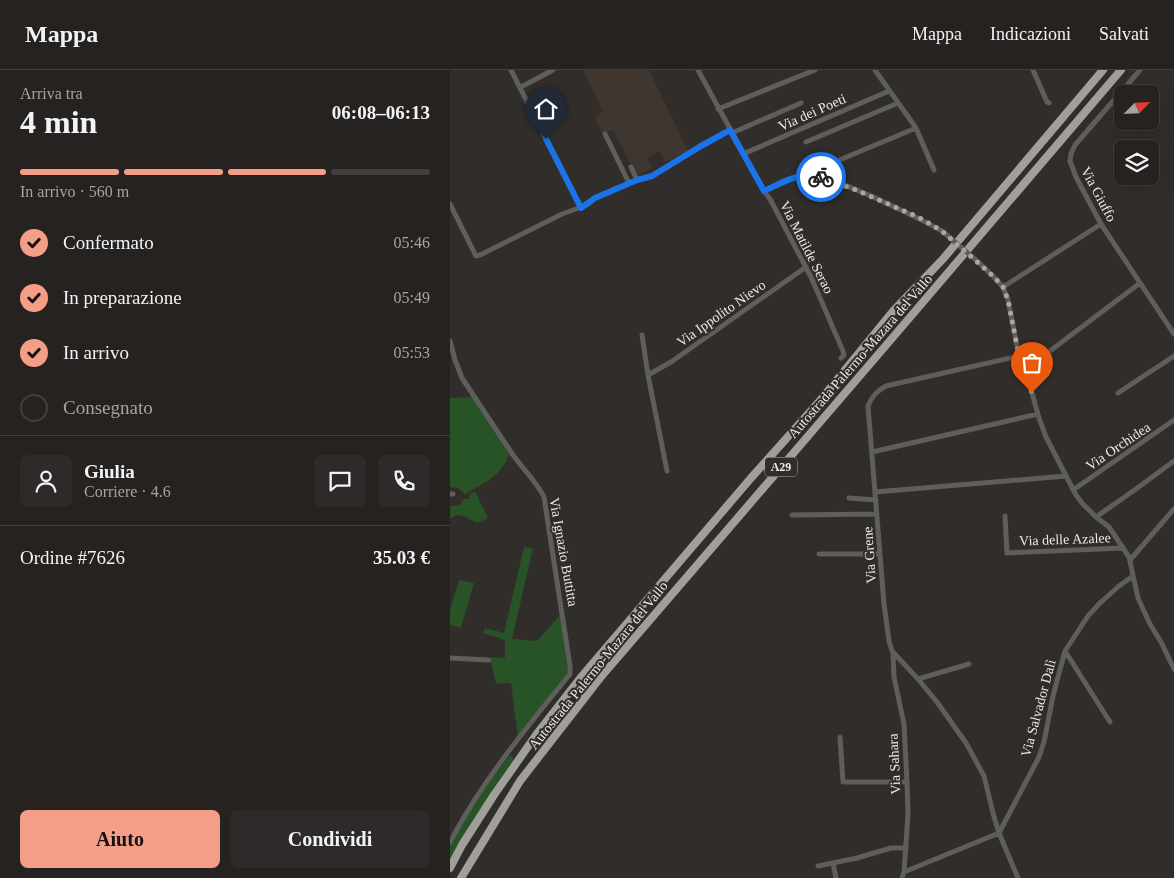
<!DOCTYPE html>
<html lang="it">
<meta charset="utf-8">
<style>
body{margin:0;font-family:Georgia,serif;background:#2d2a29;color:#f1f3f6;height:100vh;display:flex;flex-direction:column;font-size:19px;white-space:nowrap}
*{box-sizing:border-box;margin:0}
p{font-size:16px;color:#a3a4a5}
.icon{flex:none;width:28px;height:28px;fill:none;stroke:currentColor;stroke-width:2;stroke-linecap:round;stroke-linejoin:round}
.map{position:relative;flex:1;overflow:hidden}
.drawer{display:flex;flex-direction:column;background:#252220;width:450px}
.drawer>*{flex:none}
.needle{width:32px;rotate:66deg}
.tools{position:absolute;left:664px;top:15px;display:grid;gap:10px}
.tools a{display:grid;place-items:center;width:45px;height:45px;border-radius:8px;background:#252220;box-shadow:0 5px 20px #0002,0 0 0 1px #423f3e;font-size:25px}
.pin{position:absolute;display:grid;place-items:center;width:42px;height:42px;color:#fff;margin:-51px -21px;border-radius:50% 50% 50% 0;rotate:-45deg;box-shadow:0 0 5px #0007}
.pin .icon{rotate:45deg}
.courier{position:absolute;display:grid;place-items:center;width:50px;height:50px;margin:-25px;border:4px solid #1a73e8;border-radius:50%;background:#fff;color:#222;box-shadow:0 1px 6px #0007}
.overview em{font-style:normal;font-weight:600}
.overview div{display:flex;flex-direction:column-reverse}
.overview{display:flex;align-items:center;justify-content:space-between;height:85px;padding:0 20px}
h1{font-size:32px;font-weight:600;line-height:38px}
.bar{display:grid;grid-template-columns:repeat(4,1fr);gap:8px 5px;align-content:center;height:60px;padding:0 20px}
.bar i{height:6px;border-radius:4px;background:#423f3e}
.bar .active{background:#f49e88}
.bar p{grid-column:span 4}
.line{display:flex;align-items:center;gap:12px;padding:0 20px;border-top:1px solid #423f3e}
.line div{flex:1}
.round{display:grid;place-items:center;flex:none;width:52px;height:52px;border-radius:8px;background:#2d2a29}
ol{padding:0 20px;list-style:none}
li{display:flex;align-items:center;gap:15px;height:55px}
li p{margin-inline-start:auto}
li .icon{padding:5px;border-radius:50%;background:#f49e88;color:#111;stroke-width:4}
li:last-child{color:#a3a4a5}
li i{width:28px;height:28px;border:2px solid #423f3e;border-radius:50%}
.primary-button{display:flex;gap:10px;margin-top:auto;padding:10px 20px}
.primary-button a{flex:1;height:58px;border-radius:8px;background:#f49e88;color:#111;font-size:20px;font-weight:600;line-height:58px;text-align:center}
.primary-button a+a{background:#2d2a29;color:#f1f3f6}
header{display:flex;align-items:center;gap:30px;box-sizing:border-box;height:70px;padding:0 25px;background:#252220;border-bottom:1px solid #423f3e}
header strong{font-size:24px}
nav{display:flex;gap:28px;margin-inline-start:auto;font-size:18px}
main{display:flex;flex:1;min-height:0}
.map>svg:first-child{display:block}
</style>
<header>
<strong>Mappa</strong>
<nav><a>Mappa</a><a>Indicazioni</a><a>Salvati</a></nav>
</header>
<main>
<section class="drawer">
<div class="overview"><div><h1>4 min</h1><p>Arriva tra</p></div><em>06:08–06:13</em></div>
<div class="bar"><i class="active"></i><i class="active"></i><i class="active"></i><i></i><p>In arrivo · 560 m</p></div>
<ol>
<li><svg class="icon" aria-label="check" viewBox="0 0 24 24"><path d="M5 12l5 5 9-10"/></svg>Confermato<p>05:46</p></li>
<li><svg class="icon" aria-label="check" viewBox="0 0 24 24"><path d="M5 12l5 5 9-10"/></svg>In preparazione<p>05:49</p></li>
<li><svg class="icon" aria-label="check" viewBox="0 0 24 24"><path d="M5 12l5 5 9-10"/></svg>In arrivo<p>05:53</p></li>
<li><i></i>Consegnato</li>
</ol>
<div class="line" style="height:90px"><a class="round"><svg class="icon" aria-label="person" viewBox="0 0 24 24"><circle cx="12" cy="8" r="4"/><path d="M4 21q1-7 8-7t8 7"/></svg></a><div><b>Giulia</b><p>Corriere · 4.6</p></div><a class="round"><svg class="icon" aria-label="chat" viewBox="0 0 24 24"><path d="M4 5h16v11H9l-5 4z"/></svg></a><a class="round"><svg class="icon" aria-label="phone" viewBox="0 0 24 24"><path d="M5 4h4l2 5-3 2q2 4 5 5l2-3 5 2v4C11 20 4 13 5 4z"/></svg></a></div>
<div class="line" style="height:65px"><div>Ordine #7626</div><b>35.03 €</b></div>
<div class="primary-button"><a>Aiuto</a><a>Condividi</a></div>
</section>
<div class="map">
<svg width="724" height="808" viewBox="0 0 724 808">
<rect width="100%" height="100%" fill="#312d2b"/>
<path fill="#403630" d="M 133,0 L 199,0 L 238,81 L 215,92 L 210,81 L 197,88 L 202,98 L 187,106 L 163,60 L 153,64 L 144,47 L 153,42 Z"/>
<path fill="#275327" d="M 23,327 L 59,384 C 52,406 34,413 15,424 L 8,418 L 0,417 L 0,328 Z
M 25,421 L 38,448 L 28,453 C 19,450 9,440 0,449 L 0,436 L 10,435 L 14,429 L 19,429 L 20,424 Z
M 74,477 L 83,478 L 62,569 L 87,571 L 110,545 L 118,600 L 117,605 L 68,668 L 61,613 L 46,614 L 41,593 L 42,587 L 55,588 L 55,570 L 33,563 L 35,558 L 54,563 Z
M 9,510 L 24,513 L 11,558 L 0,555 L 0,540 Z
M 60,685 L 63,688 L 63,690 L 22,752 L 0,790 L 0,775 L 6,763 L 43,707 Z"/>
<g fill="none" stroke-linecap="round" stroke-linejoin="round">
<path stroke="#5e5e5c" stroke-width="5" d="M 61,0 L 131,138
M 248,0 L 314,121 L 320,129 L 361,207 L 393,281 L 394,285 L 391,288
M 425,0 L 466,58 L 484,100
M 583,0 L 597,32 L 599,33
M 690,0 L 625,75 L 621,84 L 620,91 L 626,107 L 651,154 L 724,264
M 71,17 L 103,0
M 268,39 L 365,0
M 282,63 L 351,33
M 155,64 L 179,113
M 356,72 L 448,33
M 293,84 L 439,21
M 181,97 L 187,110
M 356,104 L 466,58
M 314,121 C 326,116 339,107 353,105 C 371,103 402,118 419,125 C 444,137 468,147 492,161
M 0,134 L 26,186 L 30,185 L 112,144 L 137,135 L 145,128 L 187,110 L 202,106 L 251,76 L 280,60
M 526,190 L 543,206 L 553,217 L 558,230 L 569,286 L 582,323 L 589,348 L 596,367 L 626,425 L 632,433 L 646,447 L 659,457 L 679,487 L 688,528 L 700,554 L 711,572 L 724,599
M 553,217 L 651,154
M 192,265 L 198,305 L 217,401
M 0,271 L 5,290 L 12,308 L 63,385 C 73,399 87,412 94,427 L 120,596 L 120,604 C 77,657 32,711 0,772
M 573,299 L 581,296 L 588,290 L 690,213
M 198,305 L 221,292 L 356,197
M 668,323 L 724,286
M 422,382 L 588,344
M 623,420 L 724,350
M 425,422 L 616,406
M 0,424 L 3,424
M 399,428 L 426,430
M 342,445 L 427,444
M 555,446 L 557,483 L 673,478
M 646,447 L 686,419 L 724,391
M 369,484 L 430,484
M 680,490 L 724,439
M 615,581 L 660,652
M 443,585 L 444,607 L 454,654 L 457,712 L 458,744 L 454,802
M 0,588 L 39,590
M 468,609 L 519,594
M 390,667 L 393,712 L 457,712
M 549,763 L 543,743 L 534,706 L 516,673 L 487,632 L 468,609 L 442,581 L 439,571 L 434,534 L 418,336 C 422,326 427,321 436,316 L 569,286
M 549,763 L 589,687 L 594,672 L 603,626 L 615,581 L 638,546 L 650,533 L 669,516 L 683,506
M 383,793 L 386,808
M 368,796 L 407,788 L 441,778 L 456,778
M 452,808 L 454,802 L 549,763 L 568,808"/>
<path stroke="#a09f9a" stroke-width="8" d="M 0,798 L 12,775 L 44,725 L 86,665 L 132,606 L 301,408 L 368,333 L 444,240 L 493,189 L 653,0
M 11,808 L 70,711 L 150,608 L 438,273 L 671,0"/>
<path stroke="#5e5e5c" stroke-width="5" d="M 492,161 L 526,190"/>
</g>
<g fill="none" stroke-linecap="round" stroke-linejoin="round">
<path stroke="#aba7a6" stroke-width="5" stroke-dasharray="0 9" d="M 371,107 L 406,120 L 468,147 L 492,161 L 543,206 L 553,217 L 558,230 L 569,286 L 582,323"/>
<path stroke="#1a73e8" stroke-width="6" d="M 96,69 L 131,138 L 145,128 L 187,110 L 202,106 L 251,76 L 280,60 L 314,121 C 332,113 350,101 371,107"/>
</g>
<g text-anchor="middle" stroke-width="4" stroke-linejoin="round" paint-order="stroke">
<rect fill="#312d2b" stroke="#b4b1af" stroke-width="1" x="315" y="387.5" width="32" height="19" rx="4"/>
<g font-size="12" font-weight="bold" fill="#ece9e8">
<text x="331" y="401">A29</text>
</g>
<g font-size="14" fill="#ece9e8" stroke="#312d2b">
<text transform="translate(362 42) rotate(-24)" y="5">Via dei Poeti</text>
<text transform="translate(649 124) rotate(62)" y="5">Via Giuffo</text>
<text transform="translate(357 177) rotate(63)" y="5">Via Matilde Serao</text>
<text transform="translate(271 243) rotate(-35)" y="5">Via Ippolito Nievo</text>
<text transform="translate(410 286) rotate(-49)" y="5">Autostrada Palermo-Mazara del Vallo</text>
<text transform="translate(668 376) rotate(-34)" y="5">Via Orchidea</text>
<text transform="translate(615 469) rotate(-2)" y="5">Via delle Azalee</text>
<text transform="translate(114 482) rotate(80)" y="5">Via Ignazio Buttitta</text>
<text transform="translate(419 485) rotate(-94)" y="5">Via Grene</text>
<text transform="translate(148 595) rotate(-51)" y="5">Autostrada Palermo-Mazara del Vallo</text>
<text transform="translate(588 638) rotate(-75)" y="5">Via Salvador Dalì</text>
<text transform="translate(444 694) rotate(-93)" y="5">Via Sahara</text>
</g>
</g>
</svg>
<div class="tools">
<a><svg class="needle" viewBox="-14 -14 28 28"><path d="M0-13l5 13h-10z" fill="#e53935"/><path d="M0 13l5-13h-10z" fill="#a3a4a5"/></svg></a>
<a><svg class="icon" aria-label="layers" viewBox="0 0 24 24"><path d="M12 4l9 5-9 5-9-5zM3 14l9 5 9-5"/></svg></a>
</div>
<div class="pin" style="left:582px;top:323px;background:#ea580c"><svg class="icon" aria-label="bag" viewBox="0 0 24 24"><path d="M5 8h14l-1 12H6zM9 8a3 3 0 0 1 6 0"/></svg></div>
<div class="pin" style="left:96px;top:69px;background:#1f2937"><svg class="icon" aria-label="home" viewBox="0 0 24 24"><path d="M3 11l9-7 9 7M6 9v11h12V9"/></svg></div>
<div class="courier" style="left:371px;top:107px"><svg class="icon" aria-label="bike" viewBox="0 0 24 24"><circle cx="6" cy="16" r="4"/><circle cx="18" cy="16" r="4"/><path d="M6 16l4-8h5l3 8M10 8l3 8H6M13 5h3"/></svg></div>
</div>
</main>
